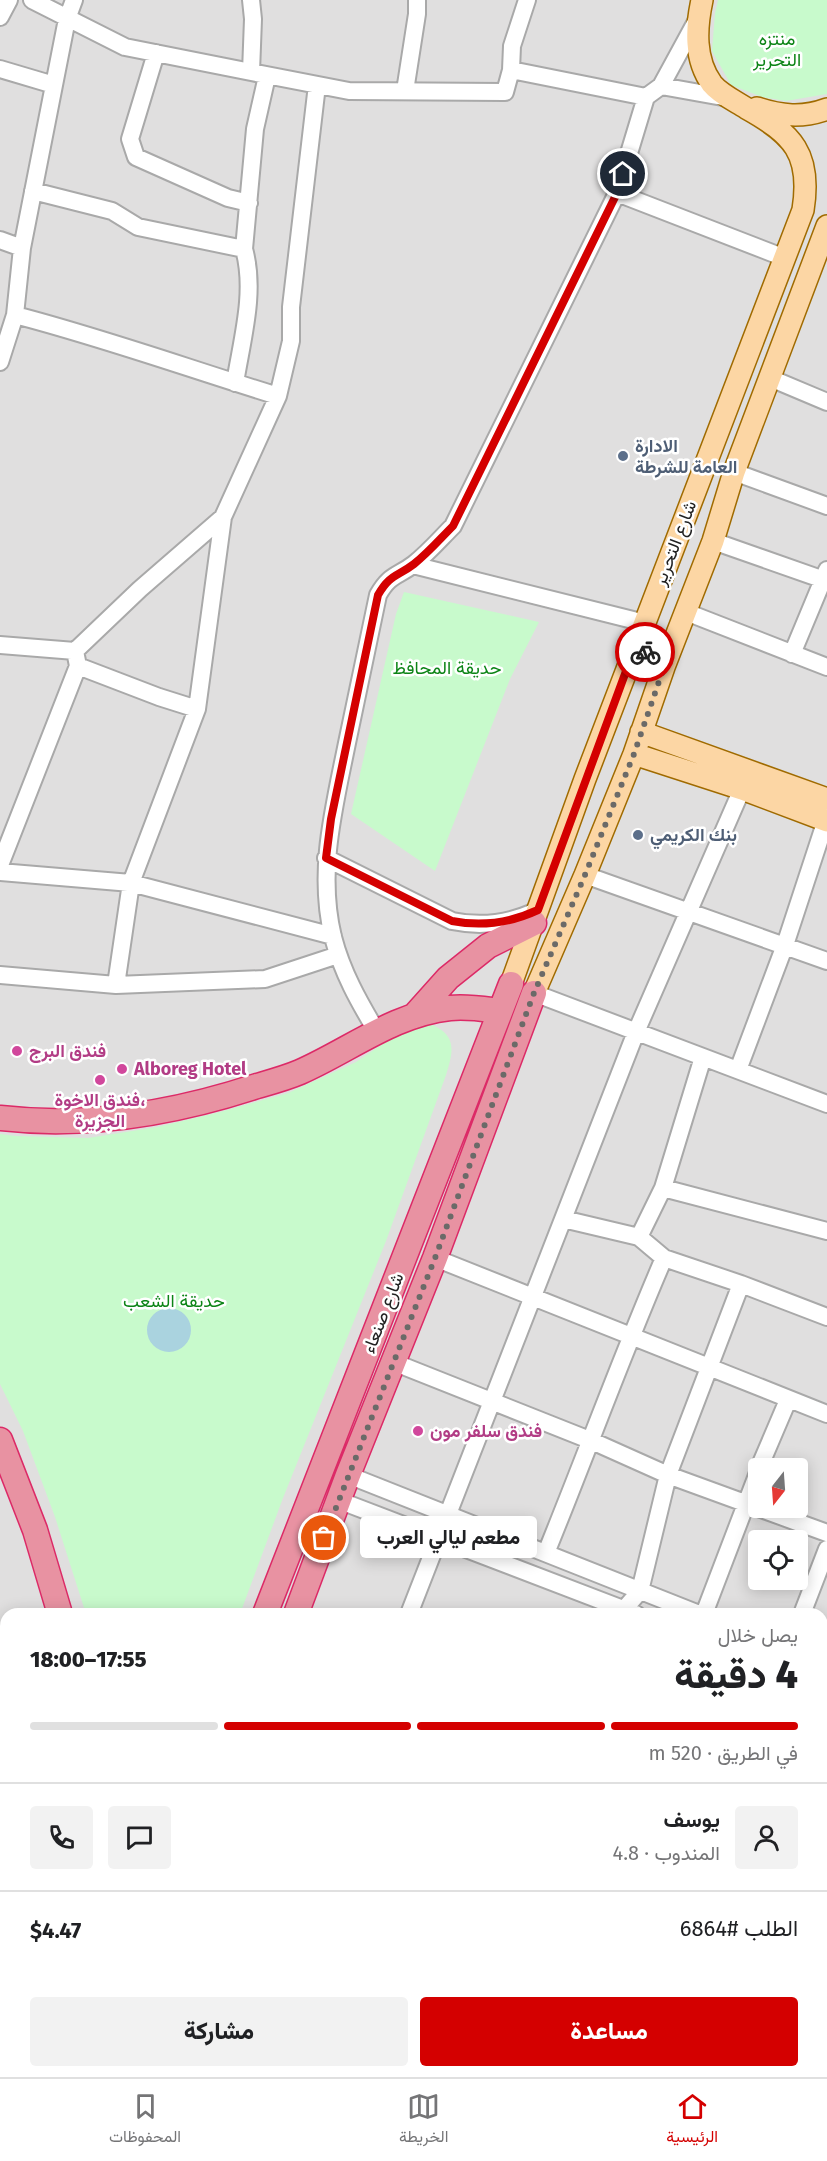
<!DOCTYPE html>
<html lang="ar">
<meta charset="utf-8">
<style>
body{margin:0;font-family:"Fira Sans",Vazirmatn,sans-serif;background:#f2f2f2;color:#202124;direction:rtl;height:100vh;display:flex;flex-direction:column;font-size:22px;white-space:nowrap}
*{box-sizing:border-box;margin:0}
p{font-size:20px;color:#757577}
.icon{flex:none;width:33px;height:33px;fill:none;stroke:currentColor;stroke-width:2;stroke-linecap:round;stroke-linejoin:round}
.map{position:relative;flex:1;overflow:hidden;direction:ltr}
.drawer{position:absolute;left:0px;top:1608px;width:828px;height:470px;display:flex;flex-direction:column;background:#fff;border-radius:18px 18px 0 0;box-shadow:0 3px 15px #0003;direction:rtl}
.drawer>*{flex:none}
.needle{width:39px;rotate:197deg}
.tools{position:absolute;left:748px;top:1458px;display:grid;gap:12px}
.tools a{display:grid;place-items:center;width:60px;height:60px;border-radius:6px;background:#fff;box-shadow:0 3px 15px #0003;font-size:30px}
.pin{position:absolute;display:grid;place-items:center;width:51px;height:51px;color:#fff;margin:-26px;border:3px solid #fff;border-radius:50%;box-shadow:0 2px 6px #0007}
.courier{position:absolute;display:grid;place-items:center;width:60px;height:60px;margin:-30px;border:4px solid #d40000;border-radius:50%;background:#fff;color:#222;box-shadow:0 2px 8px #0007}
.bubble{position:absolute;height:42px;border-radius:6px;background:#fff;box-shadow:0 3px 15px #0003;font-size:20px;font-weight:800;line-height:42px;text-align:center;direction:rtl}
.headline em{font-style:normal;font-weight:800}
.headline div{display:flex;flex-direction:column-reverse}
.headline{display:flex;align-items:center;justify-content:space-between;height:102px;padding:0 30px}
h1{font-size:39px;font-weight:800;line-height:45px}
.bar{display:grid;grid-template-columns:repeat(4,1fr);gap:9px 6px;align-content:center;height:72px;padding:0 30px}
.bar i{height:8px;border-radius:4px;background:#e0e0e0}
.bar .selected{background:#d40000}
.bar p{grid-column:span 4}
.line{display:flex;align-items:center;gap:15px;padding:0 30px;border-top:2px solid #e0e0e0}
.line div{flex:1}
.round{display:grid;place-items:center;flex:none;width:63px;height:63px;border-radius:6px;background:#f2f2f2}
.button{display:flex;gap:12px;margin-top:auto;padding:12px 30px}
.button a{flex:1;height:69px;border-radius:6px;background:#d40000;color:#fff;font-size:24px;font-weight:800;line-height:69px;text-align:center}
.button a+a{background:#f2f2f2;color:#202124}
.dock{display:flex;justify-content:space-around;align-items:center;height:84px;border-top:2px solid #e0e0e0;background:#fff;font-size:16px;color:#757577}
.dock a{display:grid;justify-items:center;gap:3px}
.dock .selected{color:#d40000}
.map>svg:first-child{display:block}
</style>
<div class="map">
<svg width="827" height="2077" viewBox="0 0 827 2077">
<rect width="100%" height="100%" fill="#f2efe9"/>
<path fill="#e0dfdf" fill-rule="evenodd" d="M 0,0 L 827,0 L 827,2077 L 0,2077 ZM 759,1468 L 798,1468 L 798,1508 L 759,1508 ZM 759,1540 L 798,1540 L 798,1580 L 759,1580 ZM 6,1614 L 822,1614 L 822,2072 L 6,2072 Z"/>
<path fill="#c8facc" d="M 718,0 L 827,0 L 827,94 L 786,101 L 762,97 L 731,85 L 712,51 L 715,13 Z
M 404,592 L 539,622 L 510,679 L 435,871 L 351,814 L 396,614 Z
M 425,1022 C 456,1033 455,1047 446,1075 L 386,1241 L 283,1498 L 240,1614 L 86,1614 L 55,1517 L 23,1431 L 0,1384 L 0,1134 L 16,1136 L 88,1138 L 157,1127 L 216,1113 L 288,1093 L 356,1062 L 406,1028 Z"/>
<path fill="#aad3df" d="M147 1330a22 22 0 1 1 44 0a22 22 0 1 1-44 0Z"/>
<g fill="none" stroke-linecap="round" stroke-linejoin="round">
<g stroke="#a9a9a9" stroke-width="20">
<path id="minor" d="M 32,0 L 125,47 L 251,72 L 349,91 L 505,92 L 511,70 L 646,97 L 661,86
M 251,0 L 253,19 L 251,72
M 0,17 L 9,0
M 698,18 L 661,86 L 728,98
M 156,53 L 130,139 L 136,157 L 228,198 L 249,203
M 0,69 L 54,85
M 511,70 L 512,46 L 527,0
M 405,91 L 417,14 L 417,0
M 33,191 L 112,211 L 138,227 L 244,249
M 617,193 L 785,258
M 0,240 L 22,248
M 15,315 C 104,338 190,369 278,396
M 0,362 L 15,315 L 22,248 L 67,19 L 74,0
M 770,378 L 827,402
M 235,383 C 242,339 256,292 244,249 L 255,129 L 267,76
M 734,472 L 827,506
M 713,541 L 827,581
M 413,565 L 645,623
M 686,612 L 827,667
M 0,645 L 75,651
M 792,654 L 827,570
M 78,666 L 159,697 L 197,709
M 326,858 L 452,921 C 481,927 507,924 534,912
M 0,865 L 78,666 L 75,651 L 140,589 L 223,517
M 0,872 L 131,883 L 333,936
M 585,875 L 827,961
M 0,975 L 116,985 L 265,979 L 338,955
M 116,985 L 131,883 L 197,709 L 223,517 L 278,396 L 291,341 L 291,307 L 317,85
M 534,993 L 827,1104
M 377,1032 C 359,1002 342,972 333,937 C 317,871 334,808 347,743 C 357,694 368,645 378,595 C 390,574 397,577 414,564 C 428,553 440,539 453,526 L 617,193 L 646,97
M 738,1070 L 785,945 L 827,817
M 663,1188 L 827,1231
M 563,1219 L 639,1237 L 664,1258 L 741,1284 L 827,1317
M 639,1237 L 663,1188 L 703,1057
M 435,1258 L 827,1414
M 393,1362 L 592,1441 L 668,1475 L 827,1533
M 759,1468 L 788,1400
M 348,1475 L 699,1614
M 338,1500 L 636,1614
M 546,1553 C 586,1455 622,1355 664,1258
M 409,1614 L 636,1032 L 742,789
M 620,1614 L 640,1591 L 668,1475 L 741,1284
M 704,1614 L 759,1470
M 802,1614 L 827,1549
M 822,1662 L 827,1664
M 822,1684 L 827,1686
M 0,1786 L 6,1786
M 822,1816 L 827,1818
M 822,1902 L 827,1901
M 822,1969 L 827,1988
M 365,2072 L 366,2077
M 454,2072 L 485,2077
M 755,2072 L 767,2077
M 257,2077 L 257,2072
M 526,2077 L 528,2072
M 621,2077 L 623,2072"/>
</g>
<g stroke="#a06b00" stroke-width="24">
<path id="major" d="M 757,108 C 781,116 803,118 827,109
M 641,732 L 827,799
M 634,754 L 742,789 L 827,821
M 511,984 L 585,779 L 803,210 C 812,154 793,134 746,108 C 735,101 720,94 712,84 C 694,59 696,28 702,0
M 534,993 L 585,875 L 634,754 L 664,667 L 713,541 L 734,472 L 827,226"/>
</g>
<g stroke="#dc2a67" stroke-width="27">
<path id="highway" d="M 414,1016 L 448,978 L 488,946 L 534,923
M 0,1118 C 86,1128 175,1113 257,1086 C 271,1082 286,1078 300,1072 C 350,1050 394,1014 450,1008 C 467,1006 484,1009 500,1011
M 0,1440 L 35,1530 L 60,1614
M 265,1614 L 511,984
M 296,1614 L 348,1475 L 435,1258 L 534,993
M 144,2072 L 144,2077
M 108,2077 L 108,2072"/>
</g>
<use href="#minor" stroke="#fff" stroke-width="16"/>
<use href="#major" stroke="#fcd6a4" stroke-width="21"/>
<use href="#highway" stroke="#e892a2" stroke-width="24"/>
</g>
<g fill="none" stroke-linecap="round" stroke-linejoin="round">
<path stroke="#6b6a68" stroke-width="6" stroke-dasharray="0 10.8" d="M 324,1538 L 435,1258 L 534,993 L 585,875 L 634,754 L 664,667 L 658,657 L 645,652"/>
<path stroke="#d40000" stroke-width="8" d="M 623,174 L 617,193 L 453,526 C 440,539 428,553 414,564 C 397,577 390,574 378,595 L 331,819 L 326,858 L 452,921 C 483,927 510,923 538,910 L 632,655 L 645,652"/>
</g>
<g fill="#5c6f8a" stroke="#fff" stroke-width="2">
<circle cx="623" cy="456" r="6"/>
<circle cx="638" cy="835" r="6"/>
</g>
<g fill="#d1479c" stroke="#fff" stroke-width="2">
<circle cx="17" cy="1051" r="6"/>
<circle cx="122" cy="1069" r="6"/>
<circle cx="100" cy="1080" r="6"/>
<circle cx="418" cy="1431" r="6"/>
</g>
<g text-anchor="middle" stroke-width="5" stroke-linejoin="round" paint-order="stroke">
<g font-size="18" fill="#0c8416" stroke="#fff">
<text x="777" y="45">منتزه<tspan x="777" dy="21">التحرير</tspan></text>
<text x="447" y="674">حديقة المحافظ</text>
<text x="174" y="1307">حديقة الشعب</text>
</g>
<g font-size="18" font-weight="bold" fill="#4e5e75" stroke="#fff" text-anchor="start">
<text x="635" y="452">الادارة<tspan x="635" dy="21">العامة للشرطة</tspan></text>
<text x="650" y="841">بنك الكريمي</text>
</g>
<g font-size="18" fill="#222" stroke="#fff">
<text transform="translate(675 543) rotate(-69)" y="6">شارع التحرير</text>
<text transform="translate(383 1313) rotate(-69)" y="6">شارع صنعاء</text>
</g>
<g font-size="18" font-weight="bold" fill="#b23c85" stroke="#fff" text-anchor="start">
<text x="29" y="1057">فندق البرج</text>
<text x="134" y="1075">Alboreg Hotel</text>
<text x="100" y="1106" text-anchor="middle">فندق الاخوة،<tspan x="100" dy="21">الجزيرة</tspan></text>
<text x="430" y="1437">فندق سلفر مون</text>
</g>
</g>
</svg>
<div class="tools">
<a><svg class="needle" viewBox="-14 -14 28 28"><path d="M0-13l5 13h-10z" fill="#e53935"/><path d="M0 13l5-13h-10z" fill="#757577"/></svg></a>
<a><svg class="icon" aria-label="locate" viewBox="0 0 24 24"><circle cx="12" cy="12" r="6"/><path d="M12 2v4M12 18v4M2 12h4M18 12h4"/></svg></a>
</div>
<div class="pin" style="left:324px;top:1538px;background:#ea580c"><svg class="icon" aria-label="bag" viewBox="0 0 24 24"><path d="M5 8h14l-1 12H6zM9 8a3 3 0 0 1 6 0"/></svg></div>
<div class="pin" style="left:623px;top:174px;background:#1f2937"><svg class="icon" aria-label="home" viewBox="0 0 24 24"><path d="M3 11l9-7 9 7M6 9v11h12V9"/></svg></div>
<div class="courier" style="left:645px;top:652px"><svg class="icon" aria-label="bike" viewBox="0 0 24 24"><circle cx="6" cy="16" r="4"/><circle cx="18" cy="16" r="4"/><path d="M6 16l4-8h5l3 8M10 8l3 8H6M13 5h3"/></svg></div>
<div class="bubble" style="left:360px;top:1516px;width:177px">مطعم ليالي العرب</div>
<section class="drawer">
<div class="headline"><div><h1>4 دقيقة</h1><p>يصل خلال</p></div><em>17:55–18:00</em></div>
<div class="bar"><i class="selected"></i><i class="selected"></i><i class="selected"></i><i></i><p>في الطريق · 520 m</p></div>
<div class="line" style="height:108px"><a class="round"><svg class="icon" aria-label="person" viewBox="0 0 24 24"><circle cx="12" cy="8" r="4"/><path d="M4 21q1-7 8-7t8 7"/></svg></a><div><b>يوسف</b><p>المندوب · 4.8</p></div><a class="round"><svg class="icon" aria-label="chat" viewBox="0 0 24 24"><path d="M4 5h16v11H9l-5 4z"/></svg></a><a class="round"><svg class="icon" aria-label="phone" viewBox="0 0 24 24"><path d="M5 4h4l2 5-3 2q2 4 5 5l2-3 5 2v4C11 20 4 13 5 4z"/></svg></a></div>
<div class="line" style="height:78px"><div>الطلب #6864</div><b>$4.47</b></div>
<div class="button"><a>مساعدة</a><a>مشاركة</a></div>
</section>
</div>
<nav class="dock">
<a class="selected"><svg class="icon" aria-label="home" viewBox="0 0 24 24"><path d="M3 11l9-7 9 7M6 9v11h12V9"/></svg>الرئيسية</a>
<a><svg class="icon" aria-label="map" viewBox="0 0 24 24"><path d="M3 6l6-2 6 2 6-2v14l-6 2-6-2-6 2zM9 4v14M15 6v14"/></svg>الخريطة</a>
<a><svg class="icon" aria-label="saved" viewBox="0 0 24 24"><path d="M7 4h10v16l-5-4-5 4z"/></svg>المحفوظات</a>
</nav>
